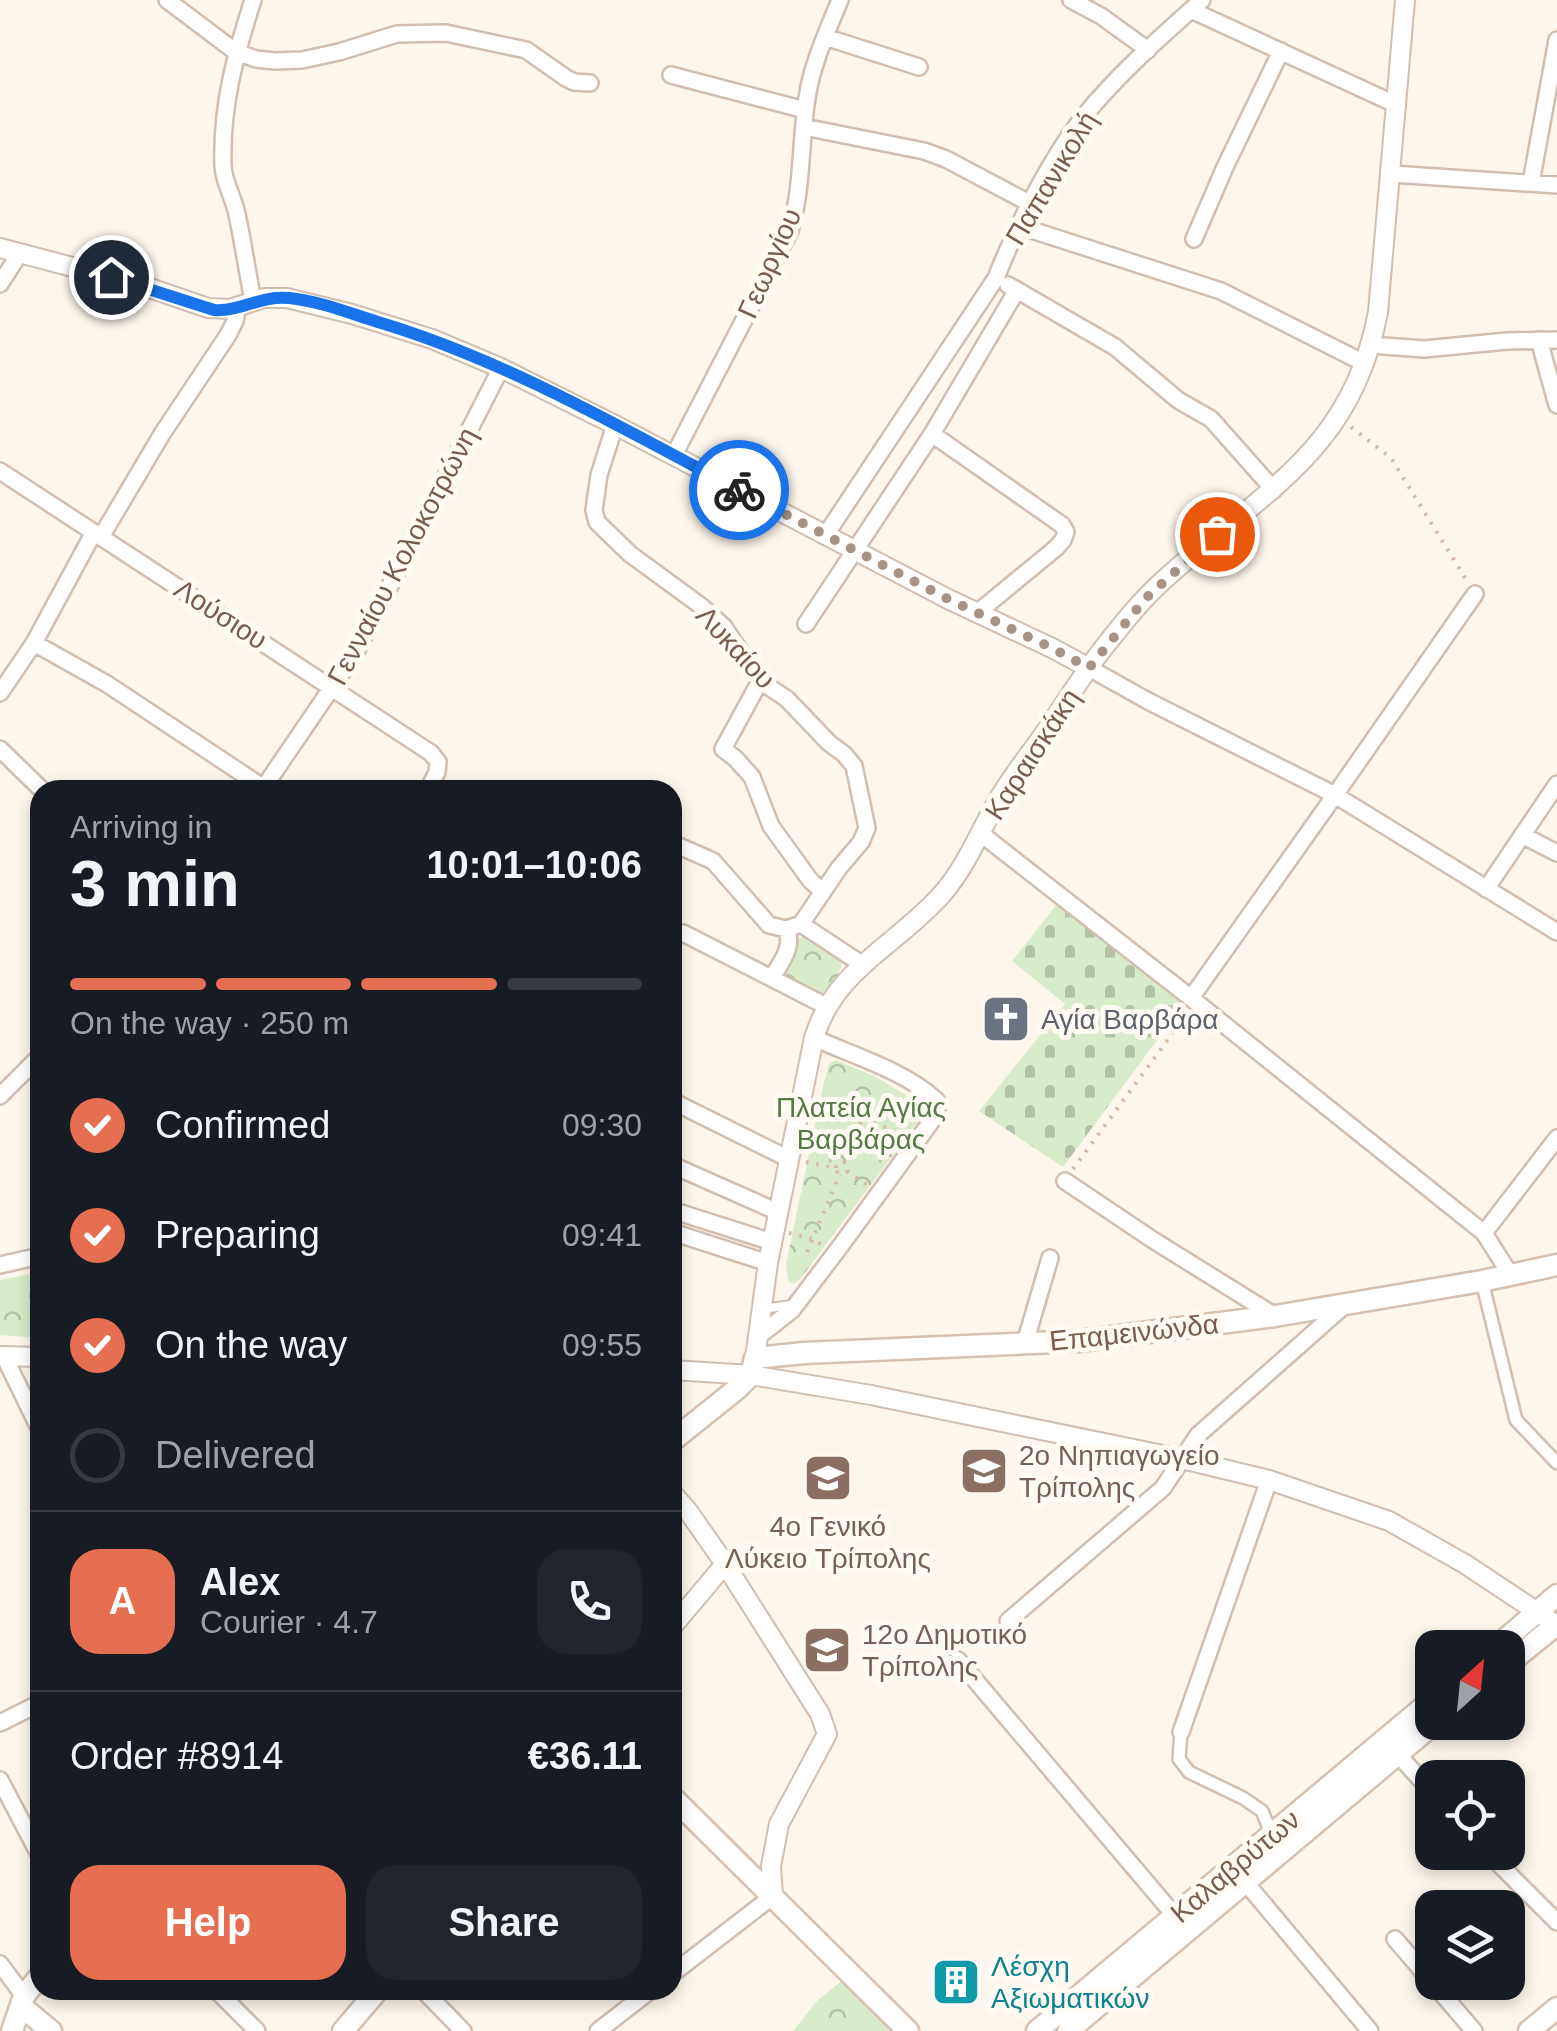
<!DOCTYPE html>
<meta charset="utf-8">
<style>
body{margin:0;font-family:Helvetica,sans-serif;background:#20242c;color:#f1f3f6;height:100vh;display:flex;flex-direction:column;font-size:38px;white-space:nowrap}
*{box-sizing:border-box;margin:0}
p{font-size:32px;color:#9ea1a6}
.icon{flex:none;width:55px;height:55px;fill:none;stroke:currentColor;stroke-width:2;stroke-linecap:round;stroke-linejoin:round}
.map{position:relative;flex:1;overflow:hidden}
.drawer{position:absolute;left:30px;top:780px;width:652px;height:1220px;display:flex;flex-direction:column;background:#171b24;border-radius:30px;box-shadow:0 5px 15px #0003}
.drawer>*{flex:none}
.needle{width:65px;rotate:27deg}
.fabs{position:absolute;left:1415px;top:1630px;display:grid;gap:20px}
.fabs a{display:grid;place-items:center;width:110px;height:110px;border-radius:20px;background:#171b24;box-shadow:0 5px 15px #0003;font-size:50px}
.pin{position:absolute;display:grid;place-items:center;width:85px;height:85px;color:#fff;margin:-42px;border:5px solid #fff;border-radius:50%;box-shadow:0 2px 10px #0007}
.courier{position:absolute;display:grid;place-items:center;width:100px;height:100px;margin:-50px;border:8px solid #1a73e8;border-radius:50%;background:#fff;color:#222;box-shadow:0 2px 12px #0007}
.headline em{font-style:normal;font-weight:800}
.headline div{display:flex;flex-direction:column-reverse}
.headline{display:flex;align-items:center;justify-content:space-between;height:170px;padding:0 40px}
h1{font-size:65px;font-weight:800;line-height:75px}
.bar{display:grid;grid-template-columns:repeat(4,1fr);gap:15px 10px;align-content:center;height:120px;padding:0 40px}
.bar i{height:12px;border-radius:8px;background:#363941}
.bar .selected{background:#e76f51}
.bar p{grid-column:span 4}
.line{display:flex;align-items:center;gap:25px;padding:0 40px;border-top:2px solid #363941}
.line div{flex:1}
.round{display:grid;place-items:center;flex:none;width:105px;height:105px;border-radius:30px;background:#20242c}
ol{padding:0 40px;list-style:none}
li{display:flex;align-items:center;gap:30px;height:110px}
li p{margin-inline-start:auto}
li .icon{padding:10px;border-radius:50%;background:#e76f51;color:#fff;stroke-width:4}
li:last-child{color:#9ea1a6}
li i{width:55px;height:55px;border:5px solid #363941;border-radius:50%}
.action{display:flex;gap:20px;margin-top:auto;padding:20px 40px}
.action a{flex:1;height:115px;border-radius:30px;background:#e76f51;color:#fff;font-size:40px;font-weight:800;line-height:115px;text-align:center}
.action a+a{background:#20242c;color:#f1f3f6}
.map>svg:first-child{display:block}
</style>
<div class="map">
<svg width="1557" height="2031" viewBox="0 0 1557 2031">
<defs>
<pattern id="cemetery-stones" width="16" height="16" patternUnits="userSpaceOnUse" patternTransform="scale(2.5)"><rect width="16" height="16" fill="#d8ecc9"/><path d="M2 7V4a2 2 0 0 1 4 0v3zM10 15v-3a2 2 0 0 1 4 0v3z" fill="#b4c2a5"/></pattern>
<pattern id="park-crowns" width="20" height="18" patternUnits="userSpaceOnUse" patternTransform="scale(2.5)"><rect width="20" height="18" fill="#d8ecc9"/><path d="M2 6a3 3 0 1 1 6 0M12 15a3 3 0 1 1 6 0" fill="none" stroke="#b4c2a5"/></pattern>
</defs>
<rect width="100%" height="100%" fill="#fdf6ec"/>
<path fill="url(#cemetery-stones)" d="M 1058,903 L 1184,1004 L 1063,1167 L 979,1111 L 1065,1004 L 1012,961 Z"/>
<path fill="url(#park-crowns)" d="M 803,937 L 834,951 L 842,959 C 841,973 832,989 820,996 L 782,974 L 783,966 L 798,939 Z
M 836,1060 L 876,1077 L 920,1104 L 923,1115 L 801,1278 L 794,1284 L 788,1281 L 786,1264 L 824,1082 L 829,1064 Z
M 40,1272 L 40,1338 L 0,1335 L 0,1280 Z
M 844,1979 L 899,2031 L 793,2031 L 818,2000 Z"/>
<g fill="none" stroke-linecap="round" stroke-linejoin="round">
<g stroke="#d1beb0" stroke-width="12">
<path id="service" d="M 762,1309 L 791,1305"/>
</g>
<g stroke="#d1beb0" stroke-width="16">
<path id="pedestrian" d="M 1482,1281 L 1516,1420 L 1557,1463
M 1181,1732 L 1179,1759 L 1189,1772 L 1243,1798 L 1262,1811 L 1272,1835"/>
</g>
<g stroke="#d1beb0" stroke-width="20">
<path id="minor" d="M 167,0 L 236,52 L 256,59 L 275,61 L 302,60 L 339,52 L 397,34 L 446,33 L 526,50 L 566,78 L 574,82 L 590,83
M 1071,0 L 1101,16 L 1148,50
M 1191,10 L 1397,105
M 825,37 L 919,67
M 671,75 L 805,110
M 804,127 L 924,151 L 946,159 L 1031,204
M 1392,174 L 1557,185
M 1531,183 L 1557,40
M 1019,226 L 1221,291 L 1364,363
M 1194,239 L 1225,167 L 1281,51
M 0,284 L 20,253
M 1008,285 L 1115,347 L 1178,400 L 1211,419 L 1274,490
M 253,301 C 247,271 243,240 236,210 C 232,195 224,182 223,166 C 221,106 235,56 253,0
M 1539,340 L 1557,405
M 1370,345 L 1424,349 L 1507,341 L 1557,340
M 615,425 L 599,475 L 594,510 L 597,522 L 630,554 L 701,606 L 724,627 L 760,681 L 787,699 L 829,743 L 844,754 L 854,766 L 867,828 L 861,842 L 839,868 L 801,924
M 932,434 L 1062,525 L 1066,532 L 1063,540 L 1056,548 L 977,613
M 674,455 L 790,231 C 803,187 800,142 807,98 C 812,64 827,32 840,0
M 0,471 L 431,753 L 438,762 L 437,772 L 428,790
M 825,536 L 996,278 C 1016,227 1051,157 1085,115 C 1119,73 1162,36 1202,0
M 101,537 L 162,434 L 228,335 L 235,321 L 238,307
M 806,624 L 932,434 L 1017,290
M 34,643 L 107,684 L 264,788
M 1089,668 L 1148,701 L 1335,795 L 1557,932
M 760,681 L 723,749 L 735,758 L 752,777 L 771,826 L 810,880 L 823,892
M 0,693 L 34,643 L 94,532
M 0,749 L 42,790
M 262,790 L 356,652 L 501,368
M 980,833 L 1196,1002 L 1484,1233 L 1510,1274
M 1522,835 L 1557,853
M 672,843 L 713,861 L 769,925 L 786,929 L 801,924 L 863,965
M 1486,889 L 1557,784
M 672,941 L 676,935 L 683,933 L 826,1006
M 772,978 C 780,963 795,946 786,929
M 1191,998 L 1335,795 L 1475,594
M 0,1096 L 40,1056
M 678,1104 L 789,1159
M 672,1165 L 778,1212
M 1065,1181 L 1153,1240 L 1275,1316
M 681,1213 L 772,1242
M 672,1232 L 768,1263
M 1484,1233 L 1557,1138
M 0,1265 L 40,1256
M 759,1336 L 792,1310 L 842,1244 L 933,1119 L 937,1109 L 936,1100 C 905,1071 852,1055 814,1038
M 1025,1343 L 1050,1258
M 4,1356 L 40,1430
M 1008,1621 L 1163,1488 L 1198,1435 L 1345,1305
M 958,1660 L 1175,1916
M 0,1723 L 40,1703
M 1181,1732 L 1269,1480
M 1391,1747 L 1432,1792
M 0,1780 L 40,1856
M 1487,1852 L 1557,1922
M 1241,1877 L 1370,2031
M 1395,1939 L 1474,2031
M 0,1964 L 24,1996
M 672,1974 L 773,1896
M 216,1990 L 257,2031
M 423,1990 L 463,2031
M 598,2031 L 651,1990"/>
</g>
<g stroke="#d1beb0" stroke-width="22">
<path id="tertiary" d="M 0,248 L 141,285 L 208,308 L 230,309 L 264,298 L 287,298 L 352,314 L 432,339 L 501,368 L 615,425 L 948,599 L 1052,648 L 1089,668
M 0,1356 L 40,1357
M 755,1358 L 768,1263 L 814,1038 C 835,968 898,945 943,893 C 968,864 981,828 1001,795 C 1015,772 1033,750 1049,727 C 1067,700 1085,671 1105,646 C 1124,622 1143,598 1166,578 C 1261,492 1352,452 1378,312 L 1405,0
M 672,1370 L 751,1375 L 871,1395 L 1182,1459 L 1269,1480 L 1389,1521 L 1465,1564 L 1548,1619
M 672,1493 L 688,1511 L 725,1564 L 820,1714 L 827,1734 L 779,1824 L 771,1866 L 773,1896
M 672,1627 L 725,1564"/>
</g>
<g stroke="#d6c0b0" stroke-width="25">
<path id="secondary" d="M 672,1441 L 738,1388 L 751,1375 L 755,1358 L 804,1353 L 1079,1341 L 1275,1316 L 1482,1281 L 1557,1265
M 1495,1648 L 1557,1595
M 1508,1664 L 1557,1624
M 672,1797 L 908,2031
M 21,2006 L 51,2031
M 12,2031 L 24,1996 L 40,1976
M 343,2031 L 378,1990
M 1037,2031 L 1432,1700
M 1068,2031 L 1436,1722
M 1529,2031 L 1557,2008"/>
</g>
<path stroke="#d9b8a5" stroke-width="4" stroke-dasharray="2.5 8" stroke-linecap="butt" d="M 1351,427 L 1391,458 L 1467,581
M 815,1105 L 865,1113 L 902,1139
M836 1168a6 6 0 1 1 12 0a6 6 0 1 1-12 0Z
M 806,1162 L 836,1168
M 844,1163 L 869,1102
M 1073,1169 L 1186,1015
M 847,1171 L 867,1185
M 789,1233 L 813,1239 L 822,1245
M 807,1252 L 840,1174"/>
<use href="#service" stroke="#fff" stroke-width="8"/>
<use href="#pedestrian" stroke="#fff" stroke-width="11"/>
<use href="#minor" stroke="#fff" stroke-width="15"/>
<use href="#tertiary" stroke="#fff" stroke-width="18"/>
<use href="#secondary" stroke="#fff" stroke-width="20"/>
</g>
<g fill="none" stroke-linecap="round" stroke-linejoin="round">
<path stroke="#a89285" stroke-width="10" stroke-dasharray="0 18" d="M 739,490 L 948,599 L 1052,648 L 1089,668 L 1146,598 L 1217,534"/>
<path stroke="#1a73e8" stroke-width="12" d="M 111,277 L 214,310 C 240,312 261,295 289,298 C 319,301 349,313 378,322 C 505,360 622,428 739,490"/>
</g>
<defs>
<g id="church-square" transform="scale(2.5)"><rect x="-9" y="-9" width="18" height="18" rx="4" fill="#6b7280" stroke="#fffaf3"/><path d="M-1.2-6h2.4v3.5h3.3v2.4h-3.3V6h-2.4V-.1h-3.3v-2.4h3.3Z" fill="#fff"/></g>
<g id="school-square" transform="scale(2.5)"><rect x="-9" y="-9" width="18" height="18" rx="4" fill="#8d6e63" stroke="#fffaf3"/><path d="M0-5L7-2L0 1L-7-2ZM-4 1L0 2.5L4 1V4Q0 6-4 4Z" fill="#fff"/></g>
<g id="building-square" transform="scale(2.5)"><rect x="-9" y="-9" width="18" height="18" rx="4" fill="#0f9aa8" stroke="#fffaf3"/><path d="M-4-6H4V6H1V3H-1V6H-4ZM-2.5-4.3h1.7v1.8h-1.7ZM.8-4.3h1.7v1.8H.8ZM-2.5-1h1.7V.8h-1.7ZM.8-1h1.7V.8H.8Z" fill="#fff"/></g>
</defs>
<g fill-rule="evenodd">
<use href="#church-square" x="1006" y="1019"/>
<use href="#school-square" x="984" y="1471"/>
<use href="#school-square" x="828" y="1478"/>
<use href="#school-square" x="827" y="1650"/>
<use href="#building-square" x="956" y="1982"/>
</g>
<g text-anchor="middle" stroke-width="10" stroke-linejoin="round" paint-order="stroke">
<g font-size="28" fill="#7a5c4d" stroke="#fffaf3">
<text transform="translate(1051 178) rotate(-59)" y="10">Παπανικολή</text>
<text transform="translate(769 263) rotate(-66)" y="10">Γεωργίου</text>
<text transform="translate(402 556) rotate(-62)" y="10">Γενναίου Κολοκοτρώνη</text>
<text transform="translate(221 614) rotate(33)" y="10">Λούσιου</text>
<text transform="translate(736 647) rotate(47)" y="10">Λυκαίου</text>
<text transform="translate(1032 754) rotate(-57)" y="10">Καραισκάκη</text>
<text transform="translate(1134 1332) rotate(-6)" y="10">Επαμεινώνδα</text>
<text transform="translate(1235 1866) rotate(-40)" y="10">Καλαβρύτων</text>
</g>
<g font-size="28" fill="#5b616d" stroke="#fffaf3" text-anchor="start">
<text x="1041" y="1029">Αγία Βαρβάρα</text>
</g>
<g font-size="28" fill="#537a41" stroke="#fffaf3">
<text x="861" y="1117">Πλατεία Αγίας<tspan x="861" dy="32">Βαρβάρας</tspan></text>
</g>
<g font-size="28" fill="#785e54" stroke="#fffaf3" text-anchor="start">
<text x="1019" y="1465">2ο Νηπιαγωγείο<tspan x="1019" dy="32">Τρίπολης</tspan></text>
<text x="828" y="1536" text-anchor="middle">4ο Γενικό<tspan x="828" dy="32">Λύκειο Τρίπολης</tspan></text>
<text x="862" y="1644">12ο Δημοτικό<tspan x="862" dy="32">Τρίπολης</tspan></text>
</g>
<g font-size="28" fill="#0d838f" stroke="#fffaf3" text-anchor="start">
<text x="991" y="1976">Λέσχη<tspan x="991" dy="32">Αξιωματικών</tspan></text>
</g>
</g>
</svg>
<div class="fabs">
<a><svg class="needle" viewBox="-14 -14 28 28"><path d="M0-13l5 13h-10z" fill="#e53935"/><path d="M0 13l5-13h-10z" fill="#9ea1a6"/></svg></a>
<a><svg class="icon" aria-label="locate" viewBox="0 0 24 24"><circle cx="12" cy="12" r="6"/><path d="M12 2v4M12 18v4M2 12h4M18 12h4"/></svg></a>
<a><svg class="icon" aria-label="layers" viewBox="0 0 24 24"><path d="M12 4l9 5-9 5-9-5zM3 14l9 5 9-5"/></svg></a>
</div>
<div class="pin" style="left:1217px;top:534px;background:#ea580c"><svg class="icon" aria-label="bag" viewBox="0 0 24 24"><path d="M5 8h14l-1 12H6zM9 8a3 3 0 0 1 6 0"/></svg></div>
<div class="pin" style="left:111px;top:277px;background:#1f2937"><svg class="icon" aria-label="home" viewBox="0 0 24 24"><path d="M3 11l9-7 9 7M6 9v11h12V9"/></svg></div>
<div class="courier" style="left:739px;top:490px"><svg class="icon" aria-label="bike" viewBox="0 0 24 24"><circle cx="6" cy="16" r="4"/><circle cx="18" cy="16" r="4"/><path d="M6 16l4-8h5l3 8M10 8l3 8H6M13 5h3"/></svg></div>
<section class="drawer">
<div class="headline"><div><h1>3 min</h1><p>Arriving in</p></div><em>10:01–10:06</em></div>
<div class="bar"><i class="selected"></i><i class="selected"></i><i class="selected"></i><i></i><p>On the way · 250 m</p></div>
<ol>
<li><svg class="icon" aria-label="check" viewBox="0 0 24 24"><path d="M5 12l5 5 9-10"/></svg>Confirmed<p>09:30</p></li>
<li><svg class="icon" aria-label="check" viewBox="0 0 24 24"><path d="M5 12l5 5 9-10"/></svg>Preparing<p>09:41</p></li>
<li><svg class="icon" aria-label="check" viewBox="0 0 24 24"><path d="M5 12l5 5 9-10"/></svg>On the way<p>09:55</p></li>
<li><i></i>Delivered</li>
</ol>
<div class="line" style="height:180px"><b class="round" style="background:#e76f51;color:#fff">A</b><div><b>Alex</b><p>Courier · 4.7</p></div><a class="round"><svg class="icon" aria-label="phone" viewBox="0 0 24 24"><path d="M5 4h4l2 5-3 2q2 4 5 5l2-3 5 2v4C11 20 4 13 5 4z"/></svg></a></div>
<div class="line" style="height:130px"><div>Order #8914</div><b>€36.11</b></div>
<div class="action"><a>Help</a><a>Share</a></div>
</section>
</div>
